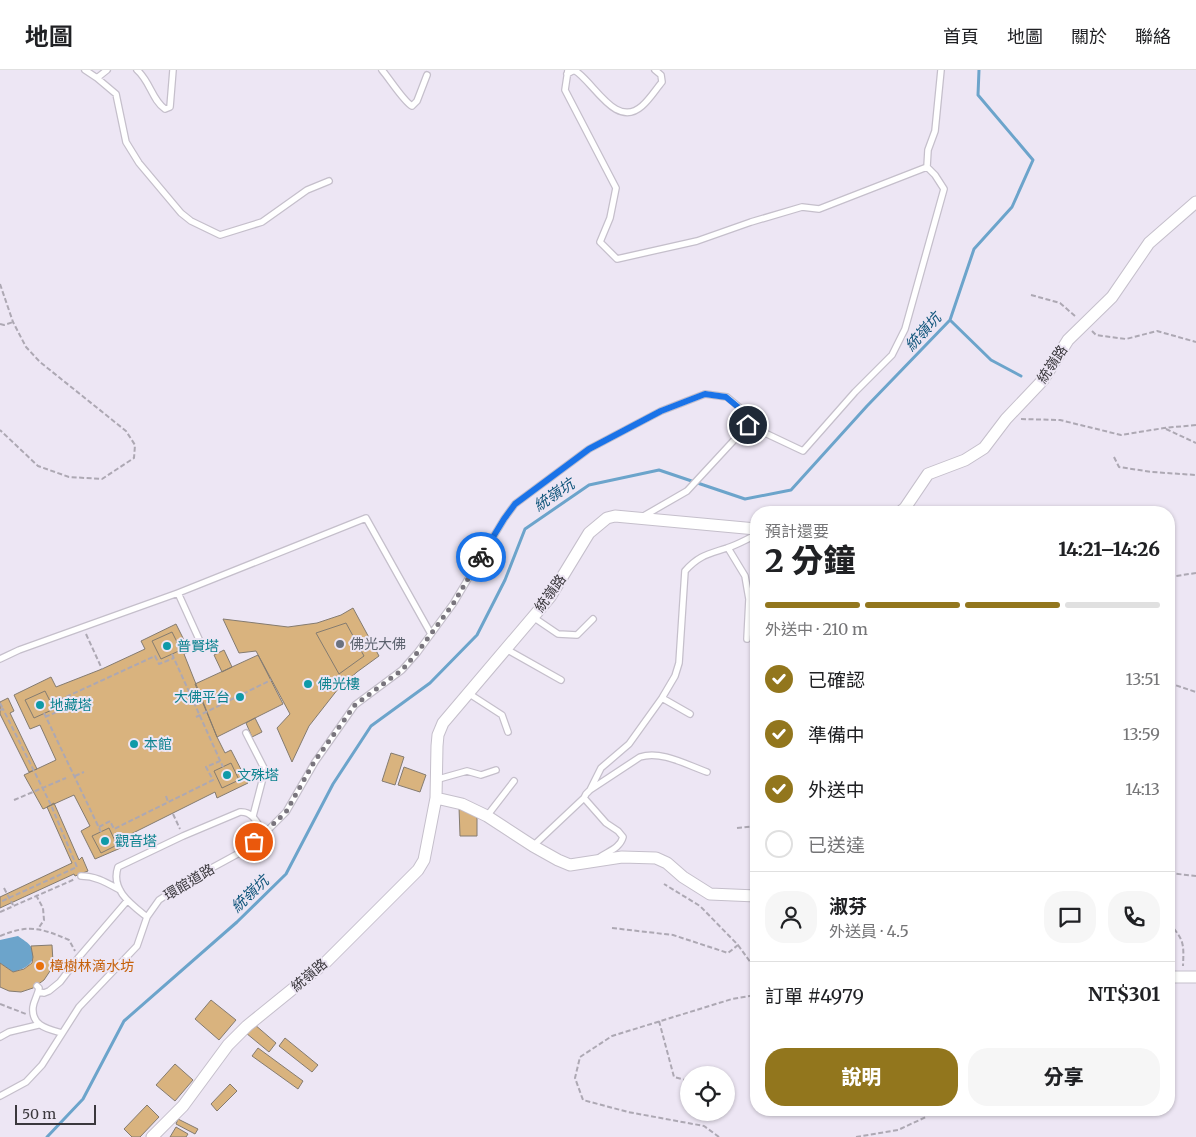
<!DOCTYPE html>
<html lang="zh-TW">
<meta charset="utf-8">
<style>
body{margin:0;font-family:Merriweather,"Noto Sans TC",serif;background:#f6f6f6;color:#202124;height:100vh;display:flex;flex-direction:column;font-size:19px;white-space:nowrap}
*{box-sizing:border-box;margin:0}
p{font-size:16px;color:#757577}
.icon{flex:none;width:28px;height:28px;fill:none;stroke:currentColor;stroke-width:2;stroke-linecap:round;stroke-linejoin:round}
.map{position:relative;flex:1;overflow:hidden}
.details{position:absolute;left:750px;top:436px;width:425px;height:610px;display:flex;flex-direction:column;background:#fff;border-radius:20px;box-shadow:0 1px 4px #0004}
.details>*{flex:none}
.fabs{position:absolute;left:680px;top:996px;display:grid;gap:10px}
.fabs a{display:grid;place-items:center;width:55px;height:55px;border-radius:50%;background:#fff;box-shadow:0 1px 4px #0004;font-size:25px}
.scale{position:absolute;left:15px;bottom:12px;width:81px;box-sizing:border-box;padding-left:5px;border:2px solid #3b383d;border-top:0;font-size:14px;line-height:18px;white-space:nowrap;color:#3b383d;-webkit-text-stroke:4px #ede6f4;paint-order:stroke}
.pin{position:absolute;display:grid;place-items:center;width:42px;height:42px;color:#fff;margin:-21px;border:2px solid #fff;border-radius:50%;box-shadow:0 1px 5px #0007}
.courier{position:absolute;display:grid;place-items:center;width:50px;height:50px;margin:-25px;border:4px solid #1a73e8;border-radius:50%;background:#fff;color:#222;box-shadow:0 1px 6px #0007}
.headline em{font-style:normal;font-weight:800}
.headline div{display:flex;flex-direction:column-reverse}
.headline{display:flex;align-items:center;justify-content:space-between;height:85px;padding:0 15px}
h1{font-size:32px;font-weight:800;line-height:38px}
.bar{display:grid;grid-template-columns:repeat(4,1fr);gap:8px 5px;align-content:center;height:60px;padding:0 15px}
.bar i{height:6px;border-radius:4px;background:#e0e0e0}
.bar .active{background:#92761d}
.bar p{grid-column:span 4}
.line{display:flex;align-items:center;gap:12px;padding:0 15px;border-top:1px solid #e0e0e0}
.line div{flex:1}
.round{display:grid;place-items:center;flex:none;width:52px;height:52px;border-radius:20px;background:#f6f6f6}
ol{padding:0 15px;list-style:none}
li{display:flex;align-items:center;gap:15px;height:55px}
li p{margin-inline-start:auto}
li .icon{padding:5px;border-radius:50%;background:#92761d;color:#fff;stroke-width:4}
li:last-child{color:#757577}
li i{width:28px;height:28px;border:2px solid #e0e0e0;border-radius:50%}
.primary-button{display:flex;gap:10px;margin-top:auto;padding:10px 15px}
.primary-button a{flex:1;height:58px;border-radius:20px;background:#92761d;color:#fff;font-size:20px;font-weight:800;line-height:58px;text-align:center}
.primary-button a+a{background:#f6f6f6;color:#202124}
header{display:flex;align-items:center;gap:30px;box-sizing:border-box;height:70px;padding:0 25px;background:#fff;border-bottom:1px solid #e0e0e0}
header strong{font-size:24px}
nav{display:flex;gap:28px;margin-inline-start:auto;font-size:18px}
.map>svg:first-child{display:block}
</style>
<header>
<strong>地圖</strong>
<nav><a>首頁</a><a>地圖</a><a>關於</a><a>聯絡</a></nav>
</header>
<div class="map">
<svg width="1196" height="1067" viewBox="0 0 1196 1067">
<rect width="100%" height="100%" fill="#ede6f4"/>
<path fill="#6ca4cb" d="M 18,866 C 22,869 29,873 31,877 C 39,892 25,899 13,902 L 0,893 L 0,870 Z"/>
<g fill="none" stroke-linecap="round" stroke-linejoin="round">
<path stroke="#6ca4cb" stroke-width="3" d="M 950,250 L 991,290 L 1021,306
M 47,1067 L 83,1029 L 124,951 L 237,852 L 286,804 L 333,714 L 371,656 L 430,613 L 477,565 L 505,510 L 525,459 L 589,415 L 659,400 L 745,429 L 791,420 L 867,336 L 950,250 L 974,179 L 1012,137 L 1033,90 L 978,25 L 979,0"/>
</g>
<path fill="#d9b37e" stroke="#847b70" d="M 353,538 L 379,586 L 357,602 L 338,619 L 309,656 L 292,692 L 277,658 L 290,644 L 256,581 L 239,583 L 223,549 L 288,557 L 317,553 L 341,545 Z
M 346,553 L 364,586 L 339,604 L 316,563 Z
M 176,554 L 190,582 L 184,584 L 217,667 L 225,683 L 231,680 L 248,713 L 217,728 L 215,722 L 119,770 L 123,777 L 95,789 L 81,761 L 90,756 L 74,725 L 43,739 L 24,705 L 56,690 L 40,655 L 30,659 L 14,625 L 51,607 L 56,617 L 102,599 L 145,579 L 141,571 Z
M 172,562 L 181,580 L 161,589 L 152,571 Z
M 224,580 L 232,597 L 222,602 L 214,585 Z
M 258,585 L 283,634 L 217,667 L 195,614 Z
M 45,621 L 54,639 L 34,648 L 25,630 Z
M 8,628 L 14,641 L 10,643 L 37,699 L 29,702 L 0,644 L 0,632 Z
M 255,648 L 262,662 L 252,667 L 246,653 Z
M 391,683 L 404,687 L 395,715 L 382,711 Z
M 231,693 L 239,710 L 222,718 L 214,701 Z
M 404,697 L 426,705 L 420,722 L 398,715 Z
M 54,733 L 79,790 L 82,787 L 88,801 L 75,806 L 74,804 L 0,838 L 0,827 L 72,793 L 47,737 Z
M 459,737 L 477,744 L 477,766 L 460,766 Z
M 109,758 L 117,775 L 101,783 L 92,766 Z
M 52,875 L 53,892 L 50,901 L 44,910 L 33,918 L 21,922 L 9,921 L 0,917 L 0,893 L 13,902 L 24,899 L 32,893 L 33,887 L 31,876 Z
M 211,930 L 236,950 L 219,970 L 195,949 Z
M 254,954 L 276,973 L 269,982 L 246,963 Z
M 285,968 L 318,995 L 312,1002 L 279,976 Z
M 258,978 L 303,1011 L 298,1019 L 252,986 Z
M 175,994 L 193,1010 L 175,1031 L 156,1015 Z
M 230,1014 L 237,1021 L 217,1041 L 211,1034 Z
M 147,1035 L 159,1047 L 140,1067 L 132,1067 L 124,1059 Z
M 178,1049 L 198,1059 L 195,1064 L 176,1054 Z
M 176,1057 L 188,1064 L 186,1067 L 170,1067 Z"/>
<g fill="none" stroke-linecap="round" stroke-linejoin="round">
<g stroke="#c5bfcb" stroke-width="8">
<path id="service" d="M 85,0 L 97,8
M 107,0 L 97,8 L 116,24 L 126,72 L 139,93 L 181,143 L 191,151 L 220,165 L 262,152 L 307,120 L 329,111
M 137,0 C 150,11 152,30 165,39 L 170,37 L 173,0
M 382,0 C 389,8 404,32 412,36 L 417,31 L 427,5
M 568,0 L 565,20 L 616,118 L 610,148 L 600,172 L 617,189 L 697,171 L 751,152 L 802,137 L 819,139 L 927,97 L 935,105 L 944,119 L 905,259 L 892,285 L 855,322 L 803,381 L 748,355
M 567,4 L 574,0 C 593,10 615,60 642,36 C 650,29 656,19 662,12 L 661,5 L 655,0
M 927,97 L 928,80 L 935,61 L 941,0
M 905,438 L 916,442
M 728,478 L 745,506 L 749,529 L 747,569
M 178,523 L 203,578
M 533,547 L 558,564 L 577,565 L 593,549
M 506,579 L 561,610
M 0,589 L 19,580 L 178,523 L 366,448 L 431,564
M 468,623 L 502,645 L 508,662
M 662,628 L 690,644
M 246,663 L 265,700 L 253,746
M 435,710 L 467,701 L 481,705 L 496,700
M 590,720 L 601,698 L 629,674 L 662,628 L 675,606 L 679,593 L 685,501 C 699,485 709,484 727,478 C 737,475 747,469 756,465
M 487,746 L 514,711
M 533,776 L 584,728
M 600,787 C 609,781 620,778 623,767 L 618,761 L 606,753 L 584,728 L 586,724 L 590,720 L 640,687 C 661,680 687,695 707,702
M 81,806 C 96,806 107,813 120,820
M 147,847 C 132,835 110,820 118,797 L 183,766 L 240,742 C 253,741 258,754 264,764
M 37,916 L 39,918 C 38,925 34,930 33,937 C 31,956 48,959 62,963
M 39,922 L 44,923 L 49,921 L 60,912 L 79,887 L 127,831
M 0,967 L 9,962 L 38,955
M 0,1026 L 26,1012 L 42,995 L 79,937 L 137,876 L 147,847 L 159,830 L 186,812 L 243,781 L 264,764 L 286,742 L 315,692 L 355,635 L 402,600 L 417,583 L 453,534 L 504,449 L 515,434 L 589,379 L 661,341 L 705,324 L 727,327 L 739,337 L 745,347 L 748,355 L 687,421 L 642,447"/>
</g>
<g stroke="#c5bfcb" stroke-width="13">
<path id="minor" d="M 900,442 L 905,438 L 928,404 L 965,390 L 984,378 L 1006,349 L 1043,310 L 1068,270 L 1112,227 L 1149,173 L 1196,132
M 436,728 L 462,734 L 487,746 L 533,776 L 558,790 L 570,795 L 622,787 L 656,788 L 667,793 L 683,807 L 710,824 L 756,826
M 1169,907 L 1196,907
M 152,1067 L 183,1036 L 228,975 L 247,956 L 326,892 L 418,800 L 424,790 L 436,728 L 437,676 L 438,665 L 443,653 L 550,527 L 589,463 L 607,448 L 615,446 L 756,459"/>
</g>
<path stroke="#ada8b3" stroke-width="2" stroke-dasharray="5 2.5" stroke-linecap="butt" d="M 0,214 L 13,252 L 26,277 L 40,292 L 126,361 L 135,375 L 134,388 L 102,409 L 69,407 L 38,396 L 0,360
M 1031,225 L 1060,233 L 1075,246
M 0,254 L 4,255 L 13,252
M 1092,261 L 1096,265 L 1126,269 L 1157,261 L 1196,272
M 1021,349 L 1060,350 L 1121,365 L 1164,358 L 1196,355
M 1166,359 L 1196,373
M 1114,387 L 1119,397 L 1152,402 L 1196,405
M 1169,507 L 1196,503
M 86,564 L 102,599
M 172,584 L 223,697
M 1169,613 L 1196,622
M 0,633 L 3,639
M 0,640 L 3,639 L 51,735 L 77,797 L 0,832
M 44,643 L 101,762
M 45,647 L 59,641 L 55,632 L 155,586 L 159,594 L 174,588
M 196,647 L 271,610
M 75,706 L 84,702
M 166,726 L 168,732
M 14,730 L 66,708
M 173,744 L 180,759
M 99,757 L 110,751 L 114,759 L 213,710 L 206,697 L 220,691
M 737,758 L 756,756
M 1169,803 L 1196,806
M 4,818 L 13,835
M 36,825 L 43,838 L 44,850 L 38,859
M 0,842 L 75,809
M 1169,853 C 1184,870 1184,873 1183,896
M 612,858 L 673,865 L 728,883 L 738,875 L 700,836 L 664,814
M 0,866 C 29,854 41,858 69,870 L 75,881
M 738,875 L 756,900
M 0,934 L 26,944
M 659,951 L 674,1007 L 689,1011
M 726,1019 L 729,1020
M 895,1040 L 899,1042 L 914,1040
M 719,1067 L 704,1056 L 628,1042 L 583,1030 L 575,1008 L 580,987 L 612,966 L 732,929 L 756,925
M 856,1067 L 898,1060 L 926,1047 L 924,1040"/>
<use href="#service" stroke="#fff" stroke-width="5.5"/>
<use href="#minor" stroke="#fff" stroke-width="11"/>
</g>
<g fill="none" stroke-linecap="round" stroke-linejoin="round">
<path stroke="#79757d" stroke-width="5" stroke-dasharray="0 9" d="M 254,772 L 286,742 L 314,692 L 355,635 L 402,600 L 417,583 L 453,534 L 481,487"/>
<path stroke="#1a73e8" stroke-width="6" d="M 481,487 L 504,449 L 515,434 L 589,379 L 661,341 L 705,324 L 726,327 L 738,337 L 746,347 L 748,355"/>
</g>
<circle fill="#6b7280" stroke="#ede6f4" stroke-width="2" cx="340" cy="574" r="5"/>
<g fill="#0f9aa8" stroke="#ede6f4" stroke-width="2">
<circle cx="167" cy="576" r="5"/>
<circle cx="308" cy="614" r="5"/>
<circle cx="240" cy="627" r="5"/>
<circle cx="40" cy="635" r="5"/>
<circle cx="134" cy="674" r="5"/>
<circle cx="227" cy="705" r="5"/>
<circle cx="105" cy="771" r="5"/>
</g>
<circle fill="#e8710a" stroke="#ede6f4" stroke-width="2" cx="40" cy="896" r="5"/>
<g text-anchor="middle" stroke-width="4" stroke-linejoin="round" paint-order="stroke">
<g font-size="14" fill="#3b383d" stroke="#ede6f4">
<text transform="translate(1052 294) rotate(-56)" y="5">統嶺路</text>
<text transform="translate(550 523) rotate(-54)" y="5">統嶺路</text>
<text transform="translate(189 812) rotate(-31)" y="5">環館道路</text>
<text transform="translate(309 905) rotate(-40)" y="5">統嶺路</text>
</g>
<g font-size="14" fill="#5b616d" stroke="#ede6f4" text-anchor="start">
<text x="350" y="579">佛光大佛</text>
</g>
<g font-size="14" fill="#0d838f" stroke="#ede6f4" text-anchor="start">
<text x="177" y="581">普賢塔</text>
<text x="318" y="619">佛光樓</text>
<text x="230" y="632" text-anchor="end">大佛平台</text>
<text x="50" y="640">地藏塔</text>
<text x="144" y="679">本館</text>
<text x="237" y="710">文殊塔</text>
<text x="115" y="776">觀音塔</text>
</g>
<g font-size="14" fill="#c56008" stroke="#ede6f4" text-anchor="start">
<text x="50" y="901">樟樹林滴水坊</text>
</g>
<g font-size="15" font-style="italic" fill="#11567c" stroke="#ede6f4">
<text transform="translate(923 262) rotate(-48)" y="5">統嶺坑</text>
<text transform="translate(554 425) rotate(-34)" y="5">統嶺坑</text>
<text transform="translate(250 824) rotate(-44)" y="5">統嶺坑</text>
</g>
</g>
</svg>
<div class="fabs">
<a><svg class="icon" aria-label="locate" viewBox="0 0 24 24"><circle cx="12" cy="12" r="6"/><path d="M12 2v4M12 18v4M2 12h4M18 12h4"/></svg></a>
</div>
<div class="scale">50 m</div>
<div class="pin" style="left:254px;top:772px;background:#ea580c"><svg class="icon" aria-label="bag" viewBox="0 0 24 24"><path d="M5 8h14l-1 12H6zM9 8a3 3 0 0 1 6 0"/></svg></div>
<div class="pin" style="left:748px;top:355px;background:#1f2937"><svg class="icon" aria-label="home" viewBox="0 0 24 24"><path d="M3 11l9-7 9 7M6 9v11h12V9"/></svg></div>
<div class="courier" style="left:481px;top:487px"><svg class="icon" aria-label="bike" viewBox="0 0 24 24"><circle cx="6" cy="16" r="4"/><circle cx="18" cy="16" r="4"/><path d="M6 16l4-8h5l3 8M10 8l3 8H6M13 5h3"/></svg></div>
<section class="details">
<div class="headline"><div><h1>2 分鐘</h1><p>預計還要</p></div><em>14:21–14:26</em></div>
<div class="bar"><i class="active"></i><i class="active"></i><i class="active"></i><i></i><p>外送中 · 210 m</p></div>
<ol>
<li><svg class="icon" aria-label="check" viewBox="0 0 24 24"><path d="M5 12l5 5 9-10"/></svg>已確認<p>13:51</p></li>
<li><svg class="icon" aria-label="check" viewBox="0 0 24 24"><path d="M5 12l5 5 9-10"/></svg>準備中<p>13:59</p></li>
<li><svg class="icon" aria-label="check" viewBox="0 0 24 24"><path d="M5 12l5 5 9-10"/></svg>外送中<p>14:13</p></li>
<li><i></i>已送達</li>
</ol>
<div class="line" style="height:90px"><a class="round"><svg class="icon" aria-label="person" viewBox="0 0 24 24"><circle cx="12" cy="8" r="4"/><path d="M4 21q1-7 8-7t8 7"/></svg></a><div><b>淑芬</b><p>外送員 · 4.5</p></div><a class="round"><svg class="icon" aria-label="chat" viewBox="0 0 24 24"><path d="M4 5h16v11H9l-5 4z"/></svg></a><a class="round"><svg class="icon" aria-label="phone" viewBox="0 0 24 24"><path d="M5 4h4l2 5-3 2q2 4 5 5l2-3 5 2v4C11 20 4 13 5 4z"/></svg></a></div>
<div class="line" style="height:65px"><div>訂單 #4979</div><b>NT$301</b></div>
<div class="primary-button"><a>說明</a><a>分享</a></div>
</section>
</div>
